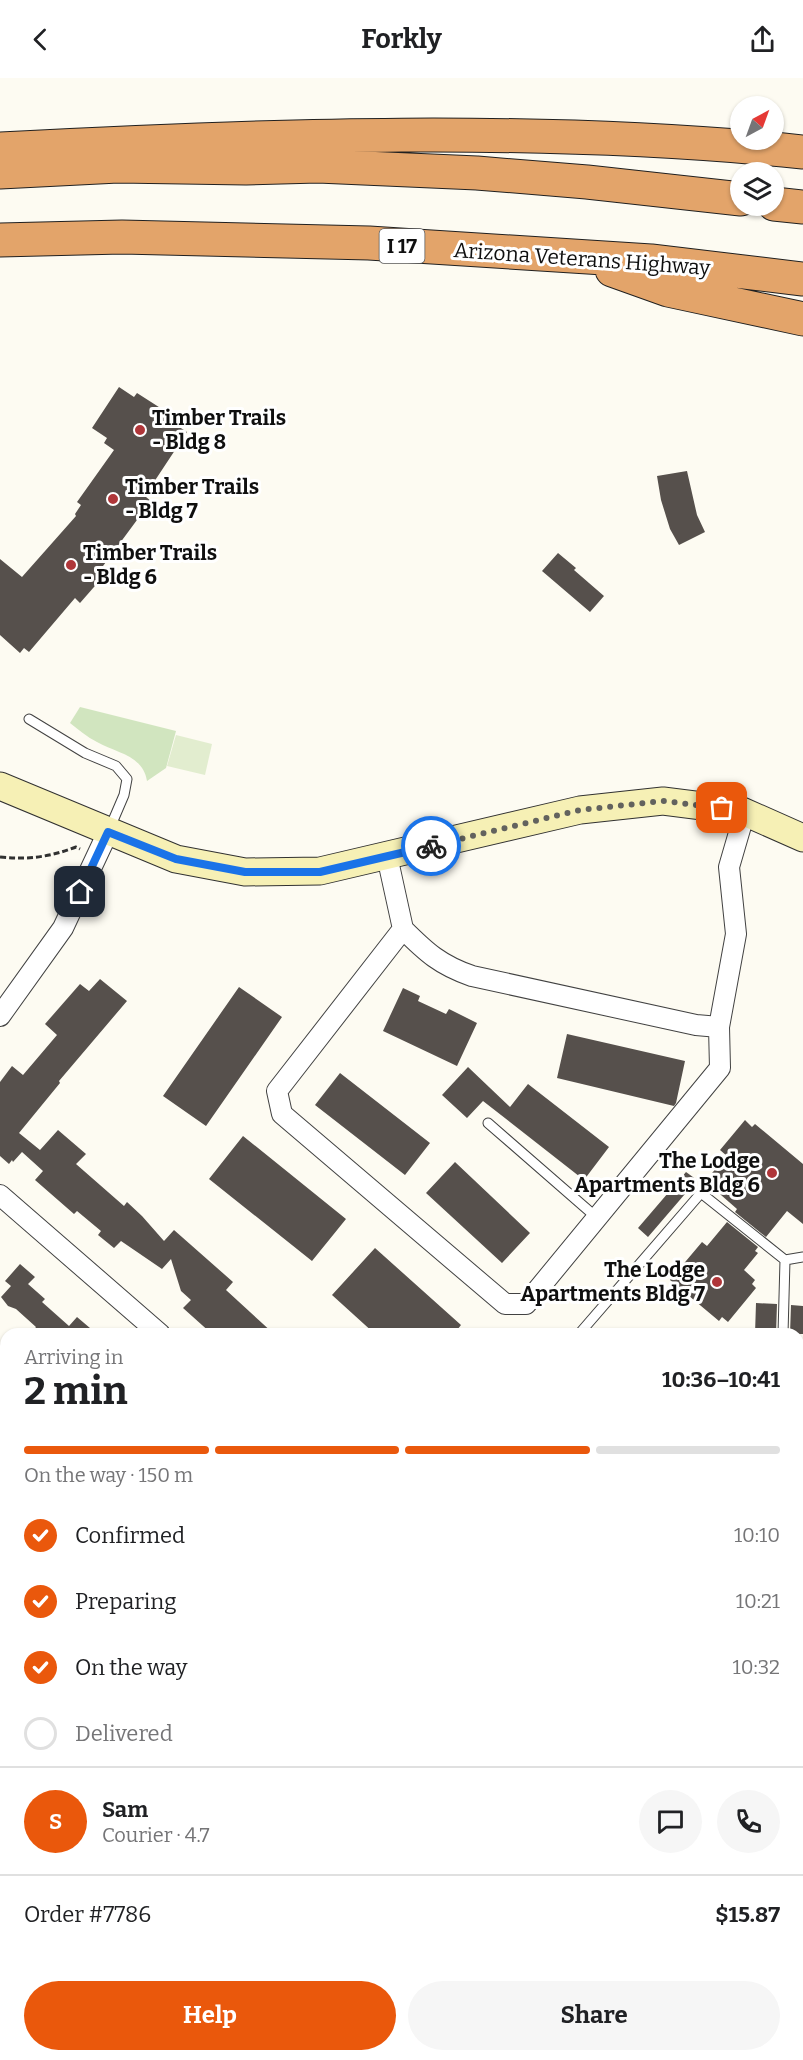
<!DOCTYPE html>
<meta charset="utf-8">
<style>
body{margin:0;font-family:Bitter,serif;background:#f6f6f6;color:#202124;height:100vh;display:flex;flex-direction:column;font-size:22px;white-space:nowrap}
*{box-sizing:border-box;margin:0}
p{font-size:20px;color:#757577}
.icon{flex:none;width:33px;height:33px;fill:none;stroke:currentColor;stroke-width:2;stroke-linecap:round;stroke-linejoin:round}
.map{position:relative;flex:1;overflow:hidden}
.panel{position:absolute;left:0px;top:1250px;width:804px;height:734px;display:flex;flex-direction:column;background:#fff;border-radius:18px 18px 0 0;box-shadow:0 2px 4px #0004}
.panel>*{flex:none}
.needle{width:39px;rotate:41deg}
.controls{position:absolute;left:730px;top:18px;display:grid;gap:12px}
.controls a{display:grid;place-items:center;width:54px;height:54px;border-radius:50%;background:#fff;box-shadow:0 2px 4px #0004;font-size:30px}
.pin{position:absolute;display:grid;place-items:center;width:51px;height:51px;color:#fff;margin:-26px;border-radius:12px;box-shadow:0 3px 9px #0006}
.courier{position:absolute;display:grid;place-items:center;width:60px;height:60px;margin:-30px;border:4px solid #1a73e8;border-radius:50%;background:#fff;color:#222;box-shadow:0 2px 8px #0007}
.head em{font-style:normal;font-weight:700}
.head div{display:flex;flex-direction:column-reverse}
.head{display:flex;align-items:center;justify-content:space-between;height:102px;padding:0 24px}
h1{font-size:39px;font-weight:700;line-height:45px}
.bar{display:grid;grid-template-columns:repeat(4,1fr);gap:9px 6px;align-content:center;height:72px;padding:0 24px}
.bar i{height:8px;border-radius:4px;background:#e0e0e0}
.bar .active{background:#ea580c}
.bar p{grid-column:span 4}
.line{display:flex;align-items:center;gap:15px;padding:0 24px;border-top:2px solid #e0e0e0}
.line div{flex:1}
.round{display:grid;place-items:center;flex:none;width:63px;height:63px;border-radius:32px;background:#f6f6f6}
ol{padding:0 24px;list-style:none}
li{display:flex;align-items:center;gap:18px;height:66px}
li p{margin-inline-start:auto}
li .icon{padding:6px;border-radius:50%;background:#ea580c;color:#fff;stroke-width:4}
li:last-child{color:#757577}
li i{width:33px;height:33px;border:3px solid #e0e0e0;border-radius:50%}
.action{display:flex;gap:12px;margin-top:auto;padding:12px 24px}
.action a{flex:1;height:69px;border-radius:36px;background:#ea580c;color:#fff;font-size:24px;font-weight:700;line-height:69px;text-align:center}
.action a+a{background:#f6f6f6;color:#202124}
header{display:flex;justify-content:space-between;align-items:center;height:78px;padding:0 24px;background:#fff;font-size:27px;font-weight:700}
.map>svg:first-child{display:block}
</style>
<header><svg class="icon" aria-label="back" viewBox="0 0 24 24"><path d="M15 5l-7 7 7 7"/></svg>Forkly<svg class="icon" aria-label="share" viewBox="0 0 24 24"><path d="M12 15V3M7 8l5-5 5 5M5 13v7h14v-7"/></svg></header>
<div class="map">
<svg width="803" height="1982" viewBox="0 0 803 1982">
<rect width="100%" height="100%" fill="#fdfbf2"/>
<path fill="#d1e5bf" d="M 80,629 L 176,653 L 166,690 L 147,703 C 143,677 116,675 97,664 C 87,659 79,652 70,645 Z"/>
<path fill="#e2edcf" d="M 176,657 L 212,666 L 205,697 L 167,688 Z"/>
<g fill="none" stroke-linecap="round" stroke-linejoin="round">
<path stroke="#4b8dbe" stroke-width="5" d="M 0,1725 L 6,1734
M 798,1775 L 803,1766"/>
</g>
<path fill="#56504c" d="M 119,309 L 134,319 L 137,315 L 176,340 L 173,345 L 187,354 L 152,407 L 154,408 L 146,419 L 151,423 L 103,488 L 108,493 L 80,525 L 75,520 L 29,574 L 24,570 L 20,575 L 0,557 L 0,481 L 22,499 L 76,438 L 75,436 L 81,427 L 77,424 L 114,372 L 104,365 L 107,360 L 92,350 Z
M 687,393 L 697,437 L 705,454 L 679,467 L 670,451 L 661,422 L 657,398 Z
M 558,475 L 576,490 L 574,492 L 604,518 L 590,534 L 542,493 Z
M 100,901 L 127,923 L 59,1003 L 60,1005 L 19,1055 L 40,1072 L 58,1052 L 86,1076 L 76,1086 L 124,1128 L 127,1124 L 142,1138 L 164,1163 L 174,1152 L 233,1204 L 226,1212 L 274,1256 L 212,1256 L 183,1230 L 191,1222 L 181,1213 L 171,1181 L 162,1191 L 121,1163 L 114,1170 L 98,1157 L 101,1153 L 77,1133 L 74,1136 L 35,1102 L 43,1093 L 22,1074 L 13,1084 L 12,1082 L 9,1086 L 0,1078 L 0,1004 L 12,988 L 23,997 L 57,957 L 45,946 L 80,906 L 89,913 Z
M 239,909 L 282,939 L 206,1048 L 163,1018 Z
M 403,910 L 420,918 L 418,923 L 446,936 L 449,931 L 477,945 L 457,988 L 383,953 Z
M 567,956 L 685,983 L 676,1025 L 674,1028 L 557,1000 Z
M 468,989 L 510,1029 L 528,1006 L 609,1069 L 584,1102 L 483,1023 L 467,1040 L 442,1017 Z
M 340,995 L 430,1065 L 405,1097 L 315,1027 Z
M 745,1042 L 752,1049 L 755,1046 L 803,1086 L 803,1146 L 787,1133 L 766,1159 L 735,1134 L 737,1131 L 705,1103 L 727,1078 L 720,1072 Z
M 243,1058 L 346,1141 L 312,1183 L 209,1101 Z
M 455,1084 L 530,1155 L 502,1185 L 426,1115 Z
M 686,1094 L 697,1102 L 648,1159 L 638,1150 Z
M 727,1144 L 758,1169 L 755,1173 L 758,1175 L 744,1192 L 755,1202 L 752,1206 L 756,1210 L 728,1244 L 722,1239 L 719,1243 L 670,1202 L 702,1164 L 707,1168 Z
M 375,1170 L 461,1247 L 454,1256 L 375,1256 L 332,1217 Z
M 20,1186 L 35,1199 L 28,1206 L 45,1221 L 42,1224 L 69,1248 L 77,1239 L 97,1256 L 31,1256 L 36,1249 L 16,1231 L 8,1228 L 1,1219 L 11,1208 L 5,1203 Z
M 756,1225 L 777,1226 L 776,1256 L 755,1256 Z
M 791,1227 L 803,1228 L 803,1256 L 790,1256 Z"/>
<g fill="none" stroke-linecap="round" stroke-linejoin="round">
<g stroke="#424242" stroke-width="11">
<path id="lane" d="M 29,641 L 85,675 L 116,688 L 127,701 L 124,717 L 109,752
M 488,1045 L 596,1139
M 785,1182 L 803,1179
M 579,1256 L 701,1115 L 785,1182 L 783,1256
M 798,1345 L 803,1345
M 798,1505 L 803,1497
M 408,1982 L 408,1977"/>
</g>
<g stroke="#424242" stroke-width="22">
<path id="street" d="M 387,778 L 403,851
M 0,938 L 63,850 L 108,754
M 719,949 L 696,947 L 472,898 C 440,887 426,874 403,851 L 277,1013 L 282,1036 L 505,1226 L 526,1226 L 720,990 L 719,949 L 736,856 L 729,789 L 745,734
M 0,1117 L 160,1256
M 0,1450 L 6,1458"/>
</g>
<g stroke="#313131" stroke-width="29">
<path id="secondary" d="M 0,708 L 176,781 L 245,794 L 320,793 L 580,732 L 663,723 L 742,733 L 803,760"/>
</g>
<g stroke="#202020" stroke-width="35">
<path id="highway" d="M 0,71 C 267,57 536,47 803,74
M 0,94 L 118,88 L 246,90 L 318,88 L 477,95 L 587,104 L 741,121
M 774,126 L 803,129
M 0,162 L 122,159 L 369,165 L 651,183 L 803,201
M 612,192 L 668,212 L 803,241"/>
</g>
<path stroke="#313131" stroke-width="3" stroke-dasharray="6 3" stroke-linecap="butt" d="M 0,779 C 27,782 50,779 76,769 L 80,771
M 798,1837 L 803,1830
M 0,1892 L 6,1895
M 291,1977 L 308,1982
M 626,1982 L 633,1977"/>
<use href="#lane" stroke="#fff" stroke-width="9"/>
<use href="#street" stroke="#fff" stroke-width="20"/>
<use href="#secondary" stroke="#f6f0b5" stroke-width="27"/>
<use href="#highway" stroke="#e3a46a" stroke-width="33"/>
</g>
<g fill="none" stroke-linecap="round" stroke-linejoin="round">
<path stroke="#62625e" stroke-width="6" stroke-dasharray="0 10.8" d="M 431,768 L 580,732 L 663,723 L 722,730"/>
<path stroke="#1a73e8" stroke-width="8" d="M 80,814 L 108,754 L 176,781 L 245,794 L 320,794 L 431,768"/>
</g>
<g fill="#af3639" stroke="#fff" stroke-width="2">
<circle cx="140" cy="352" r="6"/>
<circle cx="113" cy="421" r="6"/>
<circle cx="71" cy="487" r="6"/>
<circle cx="772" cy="1095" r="6"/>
<circle cx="717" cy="1204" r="6"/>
</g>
<g text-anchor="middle" stroke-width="6" stroke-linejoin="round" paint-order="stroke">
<rect fill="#fff" stroke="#575757" stroke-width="1.5" x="379.5" y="151" width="45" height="34" rx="4.5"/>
<g font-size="20" font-weight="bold" fill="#0f0f0f">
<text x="402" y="175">I 17</text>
</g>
<g font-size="21" fill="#0f0f0f" stroke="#fff">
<text transform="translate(582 181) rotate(4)" y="7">Arizona Veterans Highway</text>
</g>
<g font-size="21" font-weight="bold" fill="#0f0f0f" stroke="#fff" text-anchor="start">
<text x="152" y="347">Timber Trails<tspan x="152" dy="24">- Bldg 8</tspan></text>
<text x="125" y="416">Timber Trails<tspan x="125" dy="24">- Bldg 7</tspan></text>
<text x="83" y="482">Timber Trails<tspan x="83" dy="24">- Bldg 6</tspan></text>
<text x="760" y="1090" text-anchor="end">The Lodge<tspan x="760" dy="24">Apartments Bldg 6</tspan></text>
<text x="705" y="1199" text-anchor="end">The Lodge<tspan x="705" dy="24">Apartments Bldg 7</tspan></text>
</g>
</g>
</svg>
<div class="controls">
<a><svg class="needle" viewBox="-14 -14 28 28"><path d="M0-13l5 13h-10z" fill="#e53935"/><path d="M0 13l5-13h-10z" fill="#757577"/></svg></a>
<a><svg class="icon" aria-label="layers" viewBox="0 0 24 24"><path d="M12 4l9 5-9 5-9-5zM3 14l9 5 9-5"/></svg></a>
</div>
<div class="pin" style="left:722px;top:730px;background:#ea580c"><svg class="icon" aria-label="bag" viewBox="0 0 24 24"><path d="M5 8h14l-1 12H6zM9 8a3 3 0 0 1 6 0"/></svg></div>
<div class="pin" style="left:80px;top:814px;background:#1f2937"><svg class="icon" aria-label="home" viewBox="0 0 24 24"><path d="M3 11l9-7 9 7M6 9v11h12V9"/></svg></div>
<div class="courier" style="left:431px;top:768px"><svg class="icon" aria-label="bike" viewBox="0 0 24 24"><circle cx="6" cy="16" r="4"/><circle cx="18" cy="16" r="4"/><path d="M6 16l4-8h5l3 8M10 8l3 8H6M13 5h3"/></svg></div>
<section class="panel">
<div class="head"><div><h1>2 min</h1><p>Arriving in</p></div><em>10:36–10:41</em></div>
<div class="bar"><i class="active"></i><i class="active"></i><i class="active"></i><i></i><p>On the way · 150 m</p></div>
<ol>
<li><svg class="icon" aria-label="check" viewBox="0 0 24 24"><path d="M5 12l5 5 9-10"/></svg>Confirmed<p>10:10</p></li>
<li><svg class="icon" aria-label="check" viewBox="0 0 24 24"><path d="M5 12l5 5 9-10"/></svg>Preparing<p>10:21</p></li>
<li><svg class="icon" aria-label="check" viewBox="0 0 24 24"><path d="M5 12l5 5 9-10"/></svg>On the way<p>10:32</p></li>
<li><i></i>Delivered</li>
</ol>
<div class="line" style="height:108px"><b class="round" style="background:#ea580c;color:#fff">S</b><div><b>Sam</b><p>Courier · 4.7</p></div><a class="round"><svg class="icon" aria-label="chat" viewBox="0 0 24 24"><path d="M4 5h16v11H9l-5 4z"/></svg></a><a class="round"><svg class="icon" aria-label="phone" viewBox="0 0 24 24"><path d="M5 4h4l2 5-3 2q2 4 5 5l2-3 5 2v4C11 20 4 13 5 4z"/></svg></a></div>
<div class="line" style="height:78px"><div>Order #7786</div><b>$15.87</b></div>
<div class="action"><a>Help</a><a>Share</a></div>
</section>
</div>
